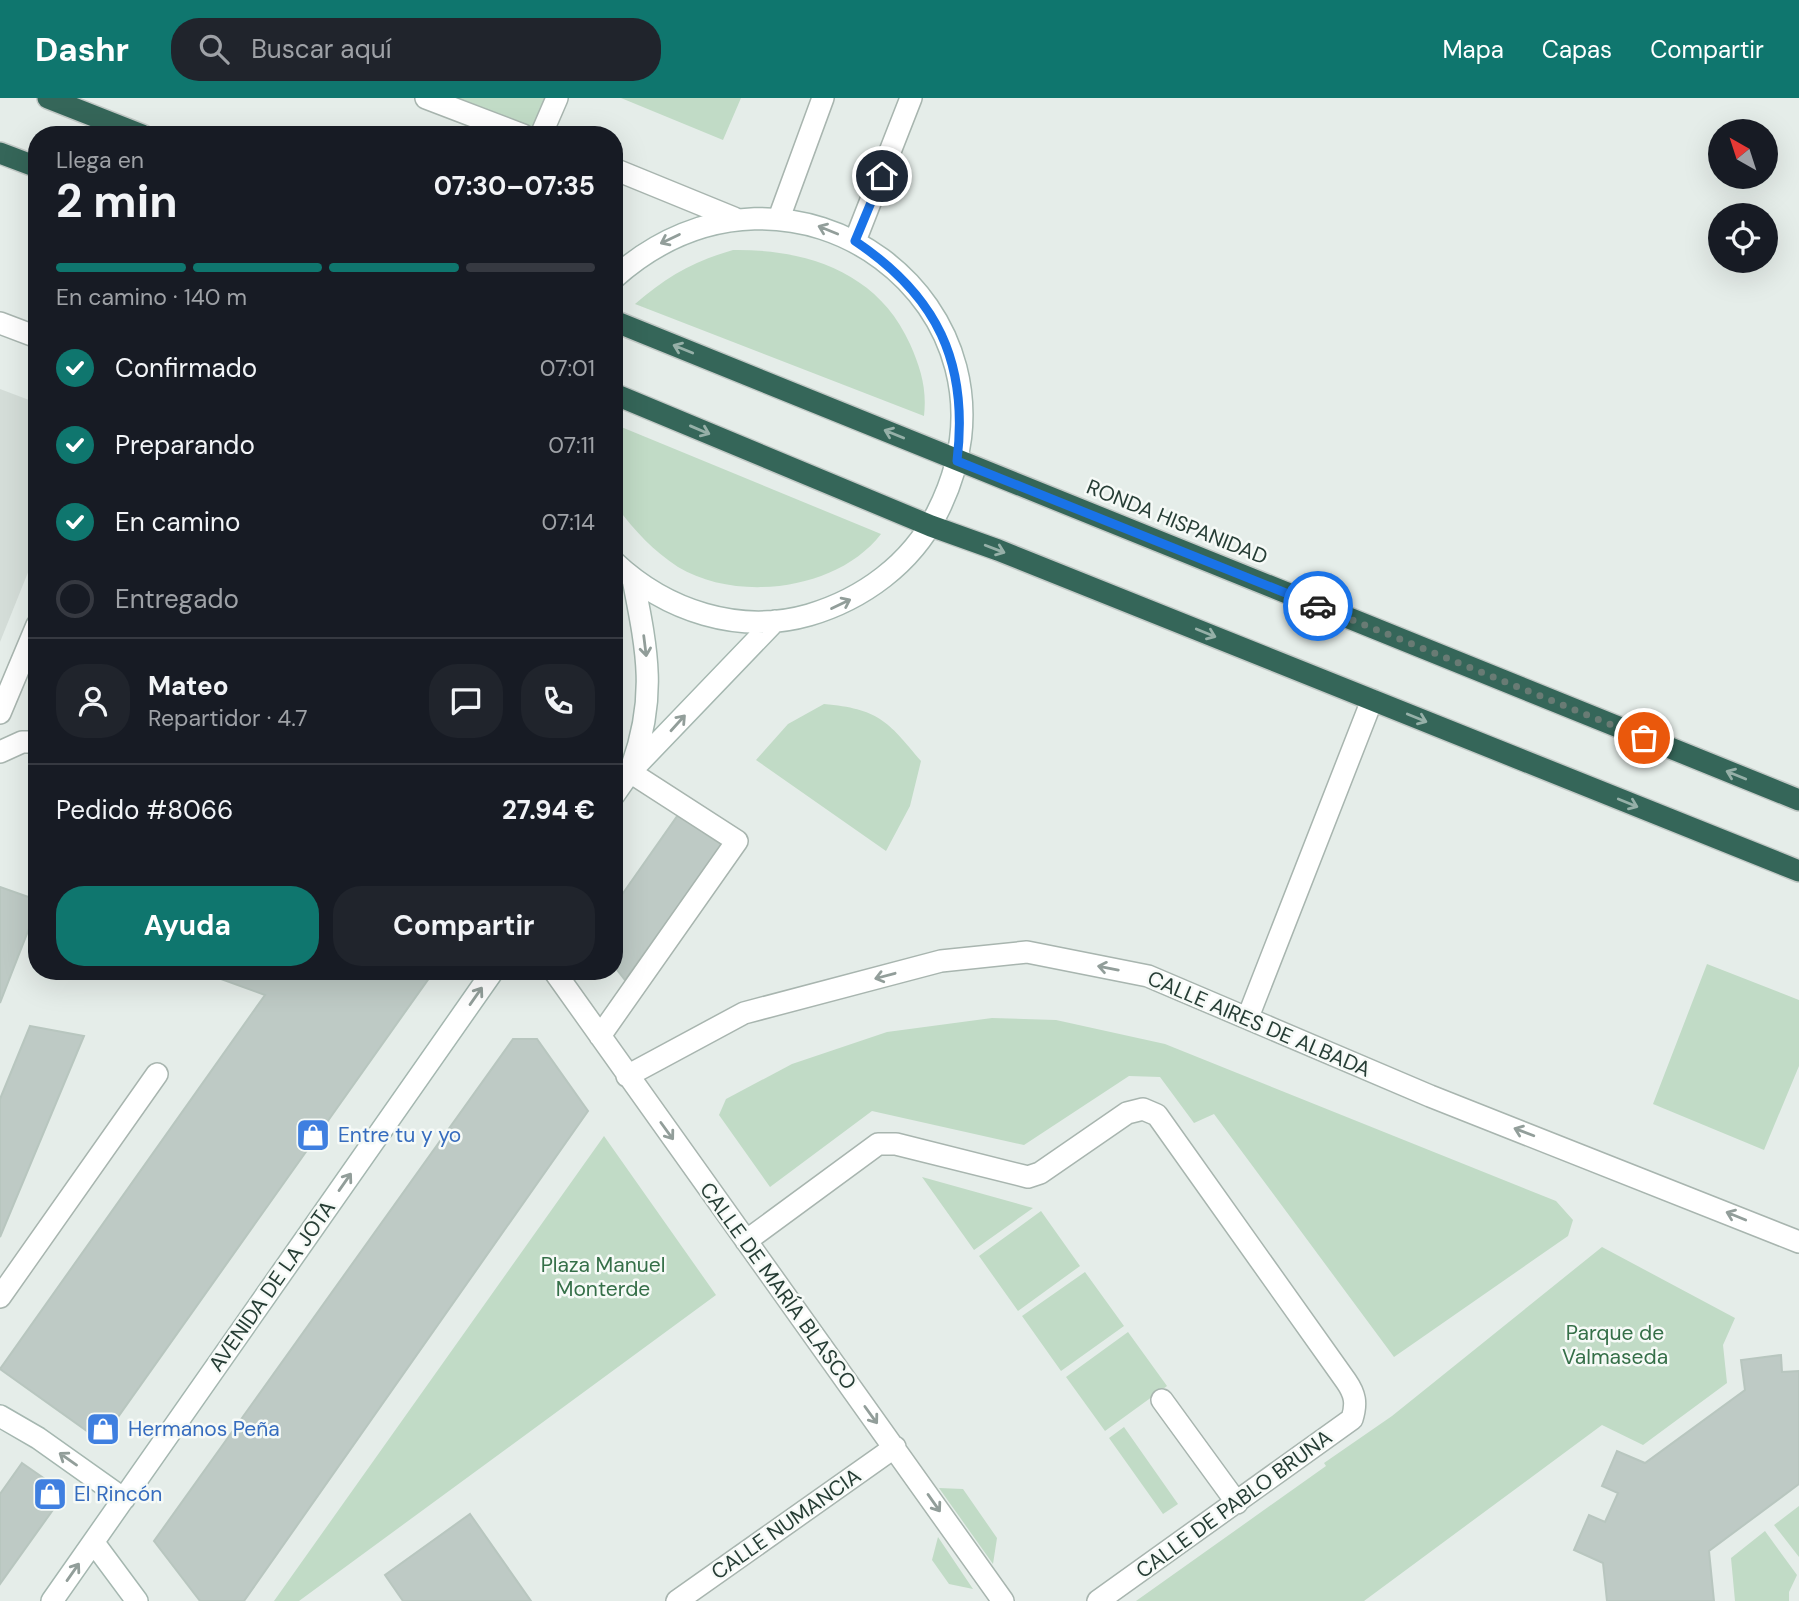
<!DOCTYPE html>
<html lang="es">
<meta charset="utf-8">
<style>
body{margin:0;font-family:"DM Sans",sans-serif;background:#20242c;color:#f1f3f6;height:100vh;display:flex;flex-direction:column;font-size:26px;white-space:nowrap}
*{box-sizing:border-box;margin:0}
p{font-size:23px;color:#9ea1a6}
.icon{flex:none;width:38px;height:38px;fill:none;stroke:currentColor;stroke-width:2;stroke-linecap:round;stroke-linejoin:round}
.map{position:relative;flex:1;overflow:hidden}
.drawer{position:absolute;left:28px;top:28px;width:595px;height:854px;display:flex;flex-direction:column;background:#171b24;border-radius:28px;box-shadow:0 7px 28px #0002}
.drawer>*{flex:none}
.needle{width:46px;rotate:321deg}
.controls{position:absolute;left:1708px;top:21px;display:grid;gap:14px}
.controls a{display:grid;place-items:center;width:70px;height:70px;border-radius:50%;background:#171b24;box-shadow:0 7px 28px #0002;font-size:35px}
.pin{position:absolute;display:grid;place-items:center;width:60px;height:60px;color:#fff;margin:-30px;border:4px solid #fff;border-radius:50%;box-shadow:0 2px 7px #0007}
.courier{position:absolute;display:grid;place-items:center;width:70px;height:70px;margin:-35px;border:5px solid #1a73e8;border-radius:50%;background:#fff;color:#222;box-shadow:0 2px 9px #0007}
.headline em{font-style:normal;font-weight:700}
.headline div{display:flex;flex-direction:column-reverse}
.headline{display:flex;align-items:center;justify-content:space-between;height:119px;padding:0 28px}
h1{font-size:46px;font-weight:700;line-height:52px}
.bar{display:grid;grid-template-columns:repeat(4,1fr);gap:10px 7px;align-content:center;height:84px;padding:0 28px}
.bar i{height:9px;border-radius:5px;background:#363941}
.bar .on{background:#0f766e}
.bar p{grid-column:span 4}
.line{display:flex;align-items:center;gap:18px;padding:0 28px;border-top:2px solid #363941}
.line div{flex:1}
.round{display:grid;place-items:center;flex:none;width:74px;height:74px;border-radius:28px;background:#20242c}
ol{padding:0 28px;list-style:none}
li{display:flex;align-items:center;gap:21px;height:77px}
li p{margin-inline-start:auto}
li .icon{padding:7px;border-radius:50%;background:#0f766e;color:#fff;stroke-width:4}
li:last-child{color:#9ea1a6}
li i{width:38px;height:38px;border:4px solid #363941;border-radius:50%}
.button{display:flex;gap:14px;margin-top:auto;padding:14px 28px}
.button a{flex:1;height:80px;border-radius:28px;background:#0f766e;color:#fff;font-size:28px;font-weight:700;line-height:80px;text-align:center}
.button a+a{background:#20242c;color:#f1f3f6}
header{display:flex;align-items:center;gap:42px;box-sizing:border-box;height:98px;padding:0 35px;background:#0f766e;color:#fff}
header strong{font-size:33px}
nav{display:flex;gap:38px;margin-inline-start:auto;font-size:24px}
.search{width:490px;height:63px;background:#20242c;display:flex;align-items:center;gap:18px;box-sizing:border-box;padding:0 24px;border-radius:28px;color:#9ea1a6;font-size:26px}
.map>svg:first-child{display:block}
</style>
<header>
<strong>Dashr</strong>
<div class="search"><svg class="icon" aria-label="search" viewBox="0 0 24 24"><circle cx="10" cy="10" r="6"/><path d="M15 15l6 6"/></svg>Buscar aquí</div>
<nav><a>Mapa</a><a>Capas</a><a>Compartir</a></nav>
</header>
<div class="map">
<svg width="1799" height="1503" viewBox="0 0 1799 1503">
<rect width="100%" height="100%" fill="#e5ede9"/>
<path fill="#d4ddd8" d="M 0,291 L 37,305 L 37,452 L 0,544 Z"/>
<path fill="#c1dbc6" d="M 426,0 L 557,0 L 541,37 Z
M 621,0 L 741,0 L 723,42 Z
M 733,152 C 806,151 878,174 910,246 C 921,271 927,291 924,318 L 635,206 C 666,179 694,163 733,152 Z
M 614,326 L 881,436 C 838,492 738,505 678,469 C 652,452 632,430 614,405 Z
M 824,606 C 878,611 887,622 921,663 L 910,708 L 886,753 L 756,662 L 788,626 Z
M 1707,866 L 1799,902 L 1799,968 L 1764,1052 L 1653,1006 Z
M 992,920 L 1056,922 L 1165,946 L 1556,1103 L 1573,1122 L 1568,1138 L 1394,1259 L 1214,1016 L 1194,1025 L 1160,979 L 1129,978 L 1024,1047 L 872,1013 L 770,1089 L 719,1017 L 726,1001 L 792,966 L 887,934 Z
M 604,1038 L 716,1197 L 299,1503 L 274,1503 Z
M 922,1079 L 1033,1110 L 974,1152 Z
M 1041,1113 L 1080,1168 L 1018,1213 L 979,1158 Z
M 1602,1149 L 1735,1220 L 1723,1247 L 1727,1285 L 1643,1347 L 1602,1327 L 1364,1503 L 1136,1503 L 1326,1368 L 1324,1365 L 1392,1318 Z
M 1085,1174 L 1124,1228 L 1061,1273 L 1022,1218 Z
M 1128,1234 L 1167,1288 L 1105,1333 L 1066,1279 Z
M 1124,1329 L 1178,1406 L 1163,1416 L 1109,1340 Z
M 939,1390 L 963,1391 L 997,1440 L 993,1466 Z
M 1799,1408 L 1799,1459 L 1774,1427 Z
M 1765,1433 L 1797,1477 L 1789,1494 L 1789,1503 L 1735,1503 L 1731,1460 Z
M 938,1439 L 973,1491 L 949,1486 L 932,1462 Z"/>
<path fill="#becac5" stroke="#b8c6bf" stroke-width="2" d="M 678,717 L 722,747 L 625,882 L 614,868 L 614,808 Z
M 0,789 L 37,802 L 37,810 L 0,905 Z
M 199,873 L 431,873 L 432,876 L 101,1343 L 0,1271 L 265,897 Z
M 30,928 L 84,938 L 0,1139 L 0,1001 Z
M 513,941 L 537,941 L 588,1013 L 244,1503 L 200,1503 L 154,1443 Z
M 1781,1257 L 1782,1274 L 1799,1273 L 1799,1386 L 1709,1453 L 1714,1503 L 1607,1503 L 1603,1465 L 1574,1452 L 1589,1417 L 1605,1424 L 1618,1395 L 1602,1388 L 1617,1353 L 1645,1365 L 1745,1292 L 1741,1262 Z
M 22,1365 L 65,1395 L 0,1486 L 0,1396 Z
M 470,1416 L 531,1503 L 403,1503 L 385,1477 Z"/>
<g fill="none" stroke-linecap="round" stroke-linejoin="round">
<g stroke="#a8b5af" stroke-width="24">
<path id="street" d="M 426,0 L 523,37
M 541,37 L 557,0
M 614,71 L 734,120
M 779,120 L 823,0
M 855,143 L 911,0
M 0,225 L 37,239
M 0,615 L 37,527
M 0,654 L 22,644 L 37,644
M 554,873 L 1003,1503
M 1248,919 L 1372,602
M 600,938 L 737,743 L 630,674
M 627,978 L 744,915 L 941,863 L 1027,854 L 1148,878 L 1430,998 L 1799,1144
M 746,1143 L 878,1046 L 896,1046 L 1028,1079 L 1040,1075 L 1127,1015 L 1143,1011 L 1157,1017 L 1346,1283 C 1355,1296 1357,1305 1352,1321 L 1098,1503
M 0,1199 L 157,976
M 1162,1302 L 1237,1405
M 677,1503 L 895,1349"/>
</g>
<g stroke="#a5b7b0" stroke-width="24">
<path id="secondary" d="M 614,180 C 792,21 1042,210 937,415 C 911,466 863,501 809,517 C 739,537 666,513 614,464
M 632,668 C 657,598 647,552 633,481
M 614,697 L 630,674 L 775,523
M 0,1318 L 38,1340 L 124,1401
M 94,1445 L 137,1503
M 52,1503 L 493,873"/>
</g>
<g stroke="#c2c9c6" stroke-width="24">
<path id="highway" d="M 48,0 L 142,37
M 0,55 L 37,69
M 614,223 L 1799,702
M 614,296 L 931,428 L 998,452 L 1799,773"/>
</g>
<use href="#street" stroke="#fff" stroke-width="21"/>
<use href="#secondary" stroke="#fff" stroke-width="21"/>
<use href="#highway" stroke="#356659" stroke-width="21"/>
</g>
<defs><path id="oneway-shaft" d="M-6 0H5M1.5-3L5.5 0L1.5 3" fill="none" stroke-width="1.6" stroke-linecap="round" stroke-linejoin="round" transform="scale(1.75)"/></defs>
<g stroke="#929e9a">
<use href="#oneway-shaft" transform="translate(828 132) rotate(-158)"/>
<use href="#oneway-shaft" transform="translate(670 141) rotate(154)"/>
<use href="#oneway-shaft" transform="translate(841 506) rotate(-26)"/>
<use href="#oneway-shaft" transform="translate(645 548) rotate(83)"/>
<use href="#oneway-shaft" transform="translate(678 625) rotate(-48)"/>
<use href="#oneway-shaft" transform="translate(1108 870) rotate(-169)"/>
<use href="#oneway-shaft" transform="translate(885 878) rotate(165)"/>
<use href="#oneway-shaft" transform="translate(476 898) rotate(-55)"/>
<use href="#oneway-shaft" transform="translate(667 1033) rotate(54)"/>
<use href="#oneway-shaft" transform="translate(1524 1034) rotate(-159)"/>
<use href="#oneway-shaft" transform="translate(345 1084) rotate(-55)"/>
<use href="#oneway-shaft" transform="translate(1736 1118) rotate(-158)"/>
<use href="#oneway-shaft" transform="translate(871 1317) rotate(54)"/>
<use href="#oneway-shaft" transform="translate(68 1361) rotate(-145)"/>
<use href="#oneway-shaft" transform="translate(934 1405) rotate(55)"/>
<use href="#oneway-shaft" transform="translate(73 1474) rotate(-55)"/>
</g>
<g stroke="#96b0a8">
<use href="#oneway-shaft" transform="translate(683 251) rotate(-158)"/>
<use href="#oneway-shaft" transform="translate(700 332) rotate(23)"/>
<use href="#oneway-shaft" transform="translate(894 336) rotate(-158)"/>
<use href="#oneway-shaft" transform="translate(995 451) rotate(21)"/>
<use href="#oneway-shaft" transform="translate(1206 535) rotate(22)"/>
<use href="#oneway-shaft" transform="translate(1417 620) rotate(22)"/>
<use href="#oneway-shaft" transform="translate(1736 677) rotate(-158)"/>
<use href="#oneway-shaft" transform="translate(1628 705) rotate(22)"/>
</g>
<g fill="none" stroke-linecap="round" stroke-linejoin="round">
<path stroke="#697b74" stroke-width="7" stroke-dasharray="0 12.6" d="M 1318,508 L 1644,640"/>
<path stroke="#1a73e8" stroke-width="9" d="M 882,78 L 855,143 C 937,198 969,264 957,363 L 1318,508"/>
</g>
<defs>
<g id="shop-square" transform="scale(1.75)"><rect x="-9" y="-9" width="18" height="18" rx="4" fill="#3f7fe0" stroke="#f6faf7"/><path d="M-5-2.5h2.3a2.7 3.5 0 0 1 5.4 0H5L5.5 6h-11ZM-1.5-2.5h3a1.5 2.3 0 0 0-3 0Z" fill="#fff"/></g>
</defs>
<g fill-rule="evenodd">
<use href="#shop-square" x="313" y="1037"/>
<use href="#shop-square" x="103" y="1331"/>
<use href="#shop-square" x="50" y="1396"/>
</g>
<g text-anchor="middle" stroke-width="5" stroke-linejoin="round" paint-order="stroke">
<g font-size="21" fill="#263d35" stroke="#f6faf7">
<text transform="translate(1177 424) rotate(22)" y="7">RONDA HISPANIDAD</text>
<text transform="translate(1259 926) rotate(23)" y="7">CALLE AIRES DE ALBADA</text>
<text transform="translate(272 1188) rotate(-55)" y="7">AVENIDA DE LA JOTA</text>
<text transform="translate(778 1188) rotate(54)" y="7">CALLE DE MARÍA BLASCO</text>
<text transform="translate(1234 1406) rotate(-36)" y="7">CALLE DE PABLO BRUNA</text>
<text transform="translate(786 1426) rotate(-35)" y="7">CALLE NUMANCIA</text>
</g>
<g font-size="21" fill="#366cbe" stroke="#f6faf7" text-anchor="start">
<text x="338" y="1044">Entre tu y yo</text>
<text x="128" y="1338">Hermanos Peña</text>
<text x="74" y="1403">El Rincón</text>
</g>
<g font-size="21" fill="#356f48" stroke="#f6faf7">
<text x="603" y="1174">Plaza Manuel<tspan x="603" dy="24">Monterde</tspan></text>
<text x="1615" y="1242">Parque de<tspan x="1615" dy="24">Valmaseda</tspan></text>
</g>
</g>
</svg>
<div class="controls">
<a><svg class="needle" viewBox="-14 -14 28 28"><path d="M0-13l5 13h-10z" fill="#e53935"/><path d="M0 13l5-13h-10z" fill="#9ea1a6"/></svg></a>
<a><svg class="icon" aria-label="locate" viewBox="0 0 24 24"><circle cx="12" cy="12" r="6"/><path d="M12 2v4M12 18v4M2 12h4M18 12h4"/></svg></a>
</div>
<div class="pin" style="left:1644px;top:640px;background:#ea580c"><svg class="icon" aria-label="bag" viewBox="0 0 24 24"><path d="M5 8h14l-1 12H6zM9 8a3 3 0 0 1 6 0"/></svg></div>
<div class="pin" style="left:882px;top:78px;background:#1f2937"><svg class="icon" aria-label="home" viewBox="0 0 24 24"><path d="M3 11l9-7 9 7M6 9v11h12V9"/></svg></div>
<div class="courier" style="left:1318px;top:508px"><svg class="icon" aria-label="car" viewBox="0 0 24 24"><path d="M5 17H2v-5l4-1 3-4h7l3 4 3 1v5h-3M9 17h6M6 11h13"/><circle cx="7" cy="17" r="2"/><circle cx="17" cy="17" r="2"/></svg></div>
<section class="drawer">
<div class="headline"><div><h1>2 min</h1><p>Llega en</p></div><em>07:30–07:35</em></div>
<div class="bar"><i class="on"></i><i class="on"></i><i class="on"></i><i></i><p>En camino · 140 m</p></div>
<ol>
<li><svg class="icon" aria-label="check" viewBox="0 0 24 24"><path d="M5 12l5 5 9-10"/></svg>Confirmado<p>07:01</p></li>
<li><svg class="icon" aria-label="check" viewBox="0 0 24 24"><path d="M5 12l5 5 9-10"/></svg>Preparando<p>07:11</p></li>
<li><svg class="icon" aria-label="check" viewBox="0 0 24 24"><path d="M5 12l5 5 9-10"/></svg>En camino<p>07:14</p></li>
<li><i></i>Entregado</li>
</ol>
<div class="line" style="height:126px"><a class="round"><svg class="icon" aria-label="person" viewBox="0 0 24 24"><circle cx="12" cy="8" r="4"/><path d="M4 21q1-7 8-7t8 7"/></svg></a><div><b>Mateo</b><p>Repartidor · 4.7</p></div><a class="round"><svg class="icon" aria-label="chat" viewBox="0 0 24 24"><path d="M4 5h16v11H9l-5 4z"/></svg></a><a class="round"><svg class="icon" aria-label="phone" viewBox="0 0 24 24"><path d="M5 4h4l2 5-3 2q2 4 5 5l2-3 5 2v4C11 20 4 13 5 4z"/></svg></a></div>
<div class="line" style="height:91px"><div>Pedido #8066</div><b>27.94 €</b></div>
<div class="button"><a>Ayuda</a><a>Compartir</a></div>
</section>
</div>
